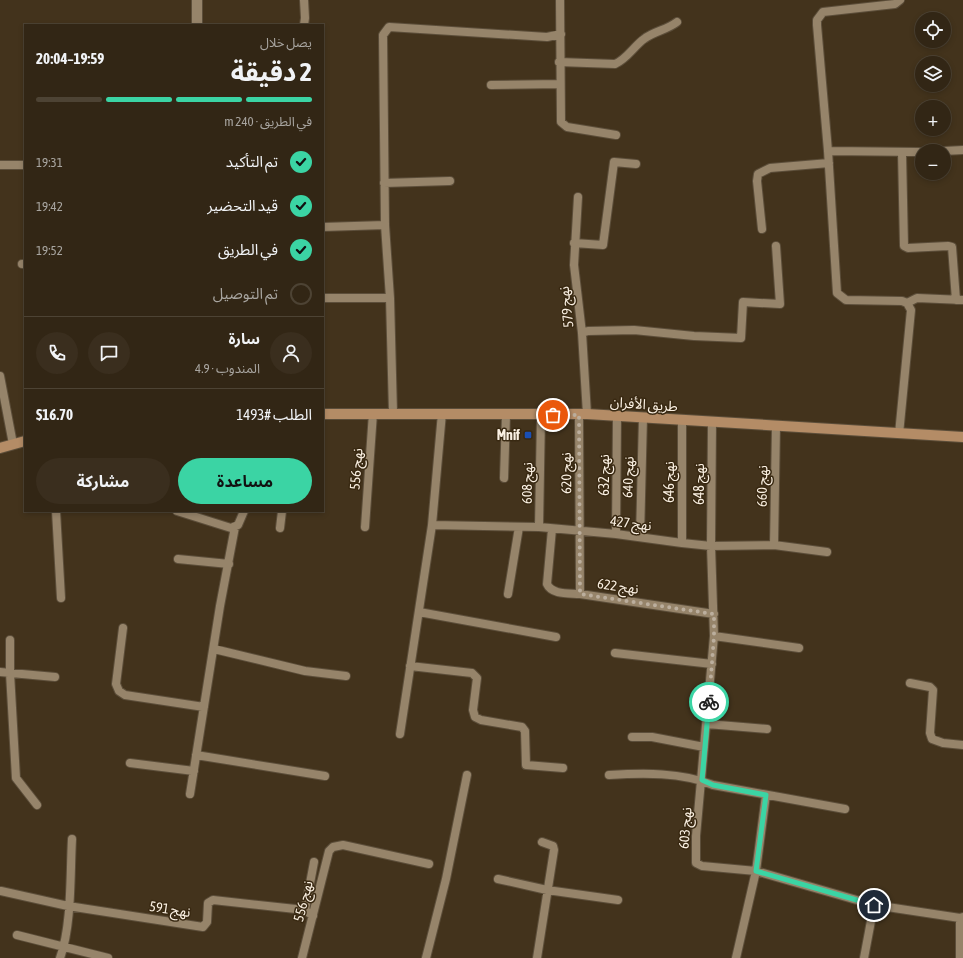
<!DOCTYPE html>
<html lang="ar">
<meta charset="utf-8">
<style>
body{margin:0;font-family:"Asap Condensed","Noto Sans Arabic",sans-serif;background:#3a2e1e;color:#f1f3f6;direction:rtl;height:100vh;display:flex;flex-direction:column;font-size:15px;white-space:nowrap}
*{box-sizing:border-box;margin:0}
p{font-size:13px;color:#a8a5a0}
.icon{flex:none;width:22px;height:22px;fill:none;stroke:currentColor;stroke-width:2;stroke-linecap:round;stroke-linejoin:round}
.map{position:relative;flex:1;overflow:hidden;direction:ltr}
.details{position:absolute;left:24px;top:24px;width:300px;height:488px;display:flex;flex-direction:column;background:#322615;border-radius:0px;box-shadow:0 2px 6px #0003,0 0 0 1px #4d4334;direction:rtl}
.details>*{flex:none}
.tools{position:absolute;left:915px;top:12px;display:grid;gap:8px}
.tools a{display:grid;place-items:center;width:36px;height:36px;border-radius:50%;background:#322615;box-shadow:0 2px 6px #0003,0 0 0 1px #4d4334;font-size:20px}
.pin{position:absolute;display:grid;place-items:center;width:34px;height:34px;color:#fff;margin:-17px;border:2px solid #fff;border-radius:50%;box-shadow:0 1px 4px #0007}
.courier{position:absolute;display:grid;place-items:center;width:40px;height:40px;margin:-20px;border:3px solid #3bd4a4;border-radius:50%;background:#fff;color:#222;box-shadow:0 1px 5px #0007}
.headline em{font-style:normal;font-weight:700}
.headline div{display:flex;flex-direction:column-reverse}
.headline{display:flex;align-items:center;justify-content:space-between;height:68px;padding:0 12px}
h1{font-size:26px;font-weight:700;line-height:30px}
.bar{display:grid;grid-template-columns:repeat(4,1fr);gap:6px 4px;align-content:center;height:48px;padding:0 12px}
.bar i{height:5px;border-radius:3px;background:#4d4334}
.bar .active{background:#3bd4a4}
.bar p{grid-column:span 4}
.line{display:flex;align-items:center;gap:10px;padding:0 12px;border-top:1px solid #4d4334}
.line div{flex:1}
.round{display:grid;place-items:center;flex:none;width:42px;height:42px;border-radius:21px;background:#3a2e1e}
ol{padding:0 12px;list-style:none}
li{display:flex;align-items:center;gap:12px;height:44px}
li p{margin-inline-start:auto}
li .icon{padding:4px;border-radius:50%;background:#3bd4a4;color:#111;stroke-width:4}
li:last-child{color:#a8a5a0}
li i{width:22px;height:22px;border:2px solid #4d4334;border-radius:50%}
.button{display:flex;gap:8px;margin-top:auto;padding:8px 12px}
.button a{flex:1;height:46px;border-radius:24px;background:#3bd4a4;color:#111;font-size:16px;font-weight:700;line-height:46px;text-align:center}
.button a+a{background:#3a2e1e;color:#f1f3f6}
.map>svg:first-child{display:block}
</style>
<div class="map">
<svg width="963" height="958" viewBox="0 0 963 958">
<rect width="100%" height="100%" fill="#43331c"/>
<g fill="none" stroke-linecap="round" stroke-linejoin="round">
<g stroke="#5c4e3a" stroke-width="10">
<path id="minor" d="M 560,0 L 561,122 L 567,127 L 616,135
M 304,25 L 305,18 L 304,0
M 559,62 L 615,64 C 627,59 634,46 644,39 C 654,31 667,30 677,22
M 491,85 L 560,84
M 828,151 L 922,152
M 944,151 L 963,150
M 902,153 L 904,246 L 908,248 L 948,246 L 952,247 L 956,300
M 0,165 L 25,165
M 384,183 L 450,181
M 578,197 L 574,265 L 582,333 L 587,414
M 323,227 L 385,225
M 762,229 L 757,181 L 758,174 L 770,168 L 829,163
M 574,243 L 603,245 L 614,162 L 636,164
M 22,264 L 25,264
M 323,298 L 390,298
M 907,303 L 917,298 L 963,300
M 582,333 L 588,331 L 634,330 L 694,336 L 741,338 L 743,302 L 780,304 L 776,246
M 0,376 L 13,444
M 393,413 L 390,298 L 385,225 L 383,35 L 389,27 L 547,37 L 561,34
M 579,415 L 580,594 L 714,614
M 712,422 L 711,546 L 714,636 L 696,836 L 696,863 L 702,866 L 756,871 L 874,905 L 960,918 L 963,917
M 899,434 L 911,310 L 907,303 L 902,301 L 846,300 L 837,293 L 828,151 L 817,25 L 817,20 L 823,12 L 895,4 L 900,0
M 504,478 L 506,415
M 56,511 L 61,598
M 177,511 L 231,528 L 238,525 L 244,511
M 432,525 L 539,527 L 616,534 L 682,543 L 711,546 L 774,545 L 827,552
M 365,527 L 373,413
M 539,527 L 541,415
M 280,528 L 282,511
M 552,529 L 547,584 C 552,595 569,593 580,594
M 616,534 L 617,416
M 640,537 L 643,417
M 682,543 L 682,420
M 774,545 L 776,426
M 178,559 L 229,564
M 508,594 L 519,527
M 419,612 L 556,637
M 123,628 L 116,684 L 119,691 L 125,695 L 204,707
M 714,636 L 799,648
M 10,640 L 10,673 L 16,778 L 37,805
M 214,649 L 305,671 L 346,676
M 615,653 L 712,664
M 410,666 L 472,673 L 477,678 L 473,710 L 475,717 L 481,720 L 522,727 L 525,731 L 526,765 L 563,768
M 0,672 L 55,677
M 910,683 L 930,687 L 933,690 L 930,733 L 932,739 L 943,743 L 963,745
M 707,724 L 767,729
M 400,734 L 432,525 L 442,413
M 632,737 L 652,737 L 704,747
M 196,755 L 325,776
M 130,763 L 194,771
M 609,775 C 643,773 681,772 713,785 L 845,809
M 190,794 L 220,606 L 235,527
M 498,879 L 547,890 L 618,900
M 1,891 L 68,906 L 203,927 L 207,922 L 208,903 L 213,900 L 305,910 L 313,916
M 305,910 L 314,862
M 17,935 L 108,958
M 60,958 C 72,925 70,875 72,839
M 302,958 L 329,851 L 333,847 L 343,845 L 429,864
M 426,958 L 446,879 L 467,775
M 537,958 L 554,850 L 553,846 L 542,842
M 736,958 L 756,871 L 766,795
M 864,958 L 874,905
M 960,958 L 960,918"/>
</g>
<g stroke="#5c4e3a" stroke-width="12">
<path id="tertiary" d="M 197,25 L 197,0"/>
</g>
<g stroke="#5c4e3a" stroke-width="12">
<path id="secondary" d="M 323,414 L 587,414 L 963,437
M 0,448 L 25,441"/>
</g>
<use href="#minor" stroke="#96846a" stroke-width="8"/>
<use href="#tertiary" stroke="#96846a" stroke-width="10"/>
<use href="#secondary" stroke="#b48c66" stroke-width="10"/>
</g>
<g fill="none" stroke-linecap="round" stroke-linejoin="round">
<path stroke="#bbae9d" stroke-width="4" stroke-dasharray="0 7.2" d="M 553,415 L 579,415 L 580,594 L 714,614 L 714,636 L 709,702"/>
<path stroke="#3bd4a4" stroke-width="5" d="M 709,702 L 702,780 L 713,785 L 766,795 L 756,871 L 874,905"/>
</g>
<rect fill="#1a4fb4" stroke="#392912" stroke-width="1.5" x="524" y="431" width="8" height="8" rx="2"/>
<g text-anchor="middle" stroke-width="3" stroke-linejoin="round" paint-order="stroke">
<g font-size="14" fill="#fbf1e3" stroke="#392912">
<text transform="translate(566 307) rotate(-97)" y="5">نهج 579</text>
<text transform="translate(644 404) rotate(4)" y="5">طريق الأفران</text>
<text transform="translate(356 469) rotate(-86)" y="5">نهج 556</text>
<text transform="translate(566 473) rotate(-91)" y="5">نهج 620</text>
<text transform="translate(604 475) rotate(-90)" y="5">نهج 632</text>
<text transform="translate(628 477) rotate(-88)" y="5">نهج 640</text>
<text transform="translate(669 482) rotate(-90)" y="5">نهج 646</text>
<text transform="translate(527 483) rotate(-89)" y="5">نهج 608</text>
<text transform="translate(699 484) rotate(-90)" y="5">نهج 648</text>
<text transform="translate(762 486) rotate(-89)" y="5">نهج 660</text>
<text transform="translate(631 523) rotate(7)" y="5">نهج 427</text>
<text transform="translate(618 586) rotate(8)" y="5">نهج 622</text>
<text transform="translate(685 828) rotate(-86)" y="5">نهج 603</text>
<text transform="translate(303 901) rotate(-76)" y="5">نهج 556</text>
<text transform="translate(170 909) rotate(9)" y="5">نهج 591</text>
</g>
<g font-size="14" font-weight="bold" fill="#fbf1e3" stroke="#392912" text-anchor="end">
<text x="520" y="440">Mnif</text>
</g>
</g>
</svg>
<div class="tools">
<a><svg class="icon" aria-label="locate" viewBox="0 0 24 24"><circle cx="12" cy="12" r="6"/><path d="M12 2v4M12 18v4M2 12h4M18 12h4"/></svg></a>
<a><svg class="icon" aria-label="layers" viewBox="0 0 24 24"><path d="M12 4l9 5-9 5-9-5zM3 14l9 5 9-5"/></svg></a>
<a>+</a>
<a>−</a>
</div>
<div class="pin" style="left:553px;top:415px;background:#ea580c"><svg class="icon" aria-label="bag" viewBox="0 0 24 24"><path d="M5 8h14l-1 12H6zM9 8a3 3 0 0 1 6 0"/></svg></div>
<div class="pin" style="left:874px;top:905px;background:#1f2937"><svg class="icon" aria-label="home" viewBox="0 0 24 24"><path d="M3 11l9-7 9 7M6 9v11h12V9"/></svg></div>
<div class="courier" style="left:709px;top:702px"><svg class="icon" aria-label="bike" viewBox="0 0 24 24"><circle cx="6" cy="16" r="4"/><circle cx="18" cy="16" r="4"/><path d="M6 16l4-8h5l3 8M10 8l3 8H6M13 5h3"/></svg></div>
<section class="details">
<div class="headline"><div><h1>2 دقيقة</h1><p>يصل خلال</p></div><em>19:59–20:04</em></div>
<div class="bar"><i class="active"></i><i class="active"></i><i class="active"></i><i></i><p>في الطريق · 240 m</p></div>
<ol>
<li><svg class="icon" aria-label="check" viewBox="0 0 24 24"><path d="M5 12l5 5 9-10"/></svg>تم التأكيد<p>19:31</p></li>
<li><svg class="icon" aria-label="check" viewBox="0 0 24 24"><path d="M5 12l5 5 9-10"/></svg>قيد التحضير<p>19:42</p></li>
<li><svg class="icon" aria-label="check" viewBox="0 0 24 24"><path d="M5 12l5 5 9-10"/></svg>في الطريق<p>19:52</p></li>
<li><i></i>تم التوصيل</li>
</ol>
<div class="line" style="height:72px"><a class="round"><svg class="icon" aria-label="person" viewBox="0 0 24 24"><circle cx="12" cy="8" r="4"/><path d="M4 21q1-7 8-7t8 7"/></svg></a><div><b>سارة</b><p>المندوب · 4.9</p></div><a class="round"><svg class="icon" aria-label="chat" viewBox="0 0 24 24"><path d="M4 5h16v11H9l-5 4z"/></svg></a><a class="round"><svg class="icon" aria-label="phone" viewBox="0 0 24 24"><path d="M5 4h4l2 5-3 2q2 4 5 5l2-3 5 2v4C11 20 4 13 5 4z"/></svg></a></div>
<div class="line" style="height:52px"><div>الطلب #1493</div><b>$16.70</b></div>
<div class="button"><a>مساعدة</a><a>مشاركة</a></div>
</section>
</div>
